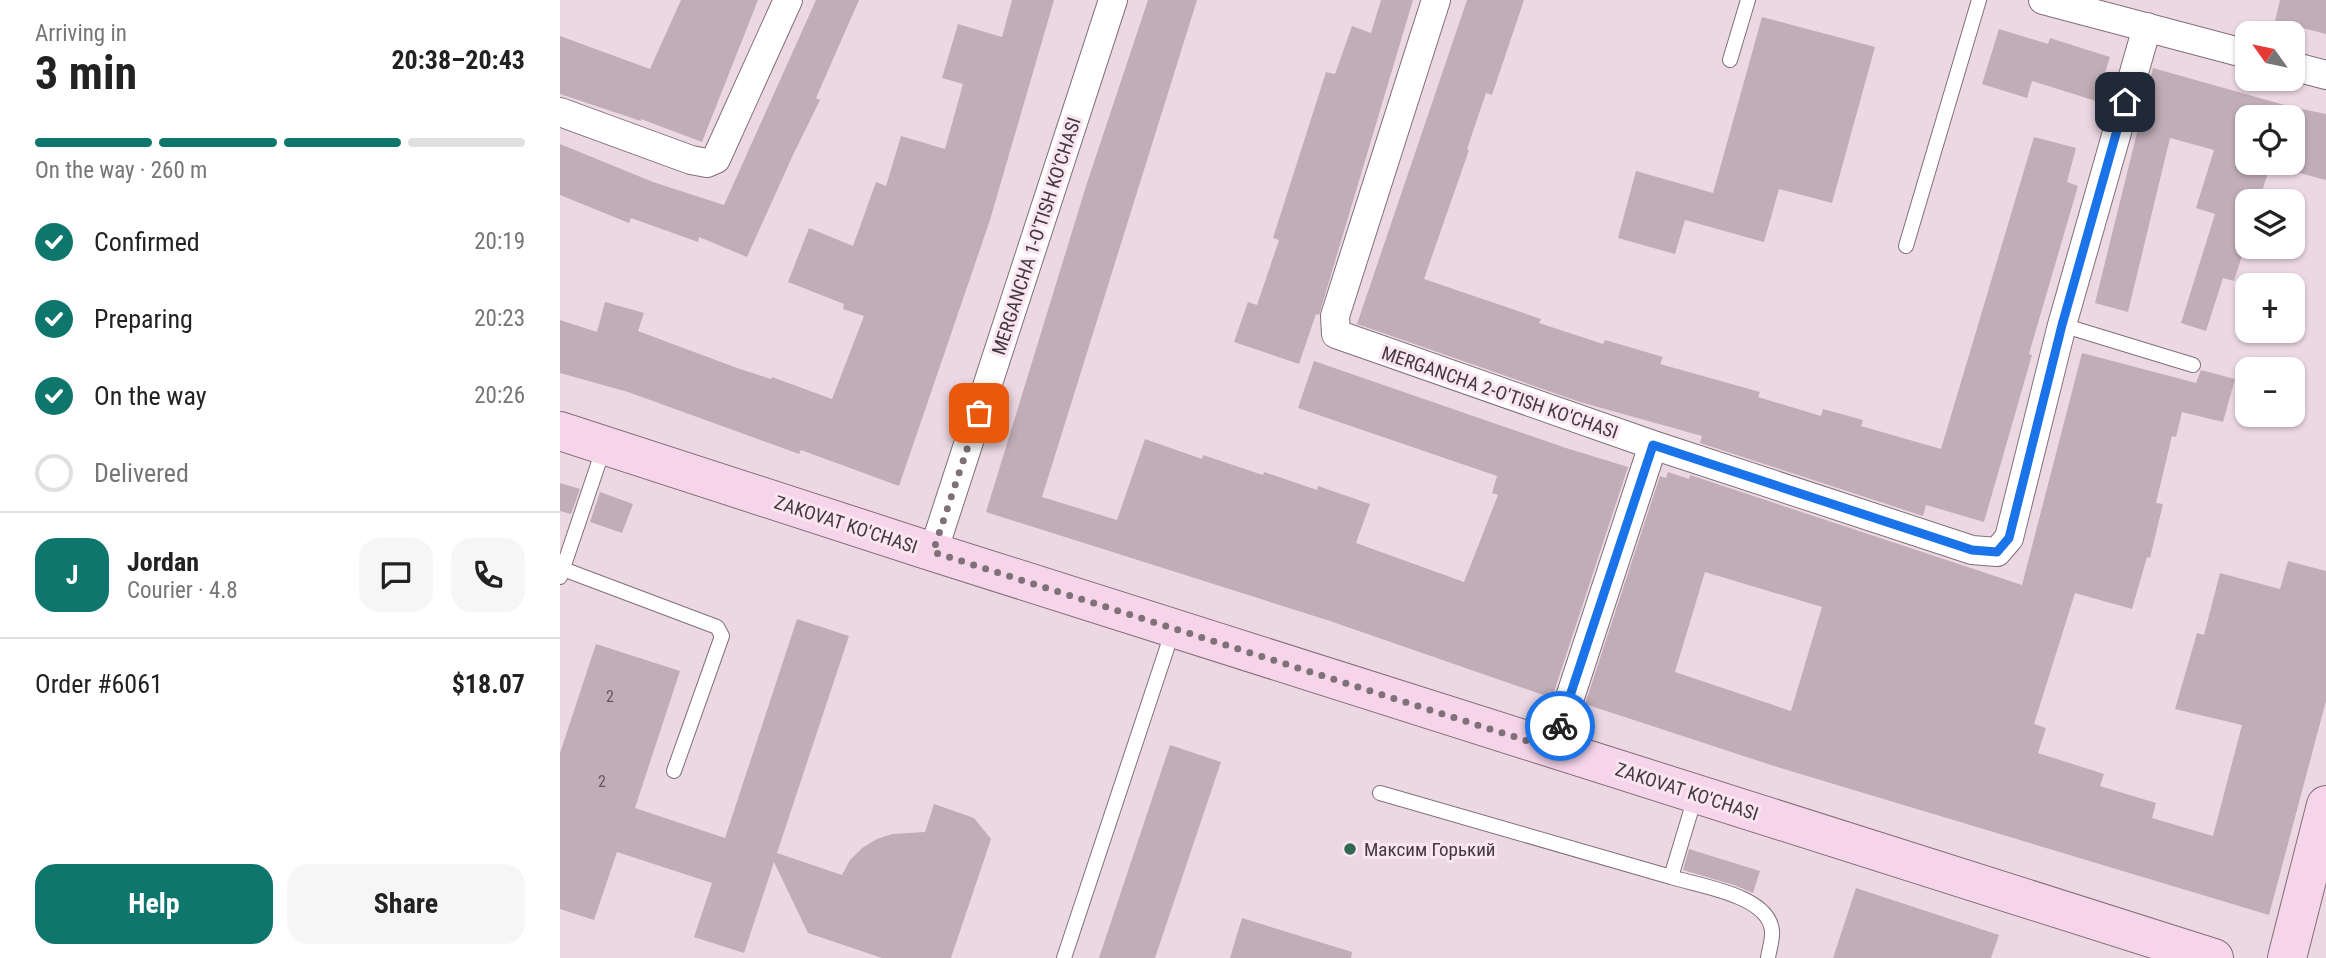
<!DOCTYPE html>
<meta charset="utf-8">
<style>
body{margin:0;font-family:"Roboto Condensed",sans-serif;background:#f6f6f6;color:#222;height:100vh;display:flex;flex-direction:column;font-size:26px;white-space:nowrap}
*{box-sizing:border-box;margin:0}
p{font-size:23px;color:#767676}
.icon{flex:none;width:38px;height:38px;fill:none;stroke:currentColor;stroke-width:2;stroke-linecap:round;stroke-linejoin:round}
.map{position:relative;flex:1;overflow:hidden}
.panel{display:flex;flex-direction:column;background:#fff;width:560px}
.panel>*{flex:none}
.needle{width:46px;rotate:303deg}
.controls{position:absolute;left:1675px;top:21px;display:grid;gap:14px}
.controls a{display:grid;place-items:center;width:70px;height:70px;border-radius:14px;background:#fff;box-shadow:0 2px 5px #0004;font-size:35px}
.pin{position:absolute;display:grid;place-items:center;width:60px;height:60px;color:#fff;margin:-30px;border-radius:14px;box-shadow:0 4px 10px #0006}
.courier{position:absolute;display:grid;place-items:center;width:70px;height:70px;margin:-35px;border:5px solid #1a73e8;border-radius:50%;background:#fff;color:#222;box-shadow:0 2px 9px #0007}
.head em{font-style:normal;font-weight:700}
.head div{display:flex;flex-direction:column-reverse}
.head{display:flex;align-items:center;justify-content:space-between;height:119px;padding:0 35px}
h1{font-size:46px;font-weight:700;line-height:52px}
.bar{display:grid;grid-template-columns:repeat(4,1fr);gap:10px 7px;align-content:center;height:84px;padding:0 35px}
.bar i{height:9px;border-radius:5px;background:#e0e0e0}
.bar .current{background:#0f766e}
.bar p{grid-column:span 4}
.line{display:flex;align-items:center;gap:18px;padding:0 35px;border-top:2px solid #e0e0e0}
.line div{flex:1}
.round{display:grid;place-items:center;flex:none;width:74px;height:74px;border-radius:21px;background:#f6f6f6}
ol{padding:0 35px;list-style:none}
li{display:flex;align-items:center;gap:21px;height:77px}
li p{margin-inline-start:auto}
li .icon{padding:7px;border-radius:50%;background:#0f766e;color:#fff;stroke-width:4}
li:last-child{color:#767676}
li i{width:38px;height:38px;border:4px solid #e0e0e0;border-radius:50%}
.primary-button{display:flex;gap:14px;margin-top:auto;padding:14px 35px}
.primary-button a{flex:1;height:80px;border-radius:21px;background:#0f766e;color:#fff;font-size:28px;font-weight:700;line-height:80px;text-align:center}
.primary-button a+a{background:#f6f6f6;color:#222}
main{display:flex;flex:1;min-height:0}
.map>svg:first-child{display:block}
</style>
<main>
<section class="panel">
<div class="head"><div><h1>3 min</h1><p>Arriving in</p></div><em>20:38–20:43</em></div>
<div class="bar"><i class="current"></i><i class="current"></i><i class="current"></i><i></i><p>On the way · 260 m</p></div>
<ol>
<li><svg class="icon" aria-label="check" viewBox="0 0 24 24"><path d="M5 12l5 5 9-10"/></svg>Confirmed<p>20:19</p></li>
<li><svg class="icon" aria-label="check" viewBox="0 0 24 24"><path d="M5 12l5 5 9-10"/></svg>Preparing<p>20:23</p></li>
<li><svg class="icon" aria-label="check" viewBox="0 0 24 24"><path d="M5 12l5 5 9-10"/></svg>On the way<p>20:26</p></li>
<li><i></i>Delivered</li>
</ol>
<div class="line" style="height:126px"><b class="round" style="background:#0f766e;color:#fff">J</b><div><b>Jordan</b><p>Courier · 4.8</p></div><a class="round"><svg class="icon" aria-label="chat" viewBox="0 0 24 24"><path d="M4 5h16v11H9l-5 4z"/></svg></a><a class="round"><svg class="icon" aria-label="phone" viewBox="0 0 24 24"><path d="M5 4h4l2 5-3 2q2 4 5 5l2-3 5 2v4C11 20 4 13 5 4z"/></svg></a></div>
<div class="line" style="height:91px"><div>Order #6061</div><b>$18.07</b></div>
<div class="primary-button"><a>Help</a><a>Share</a></div>
</section>
<div class="map">
<svg width="1766" height="958" viewBox="0 0 1766 958">
<rect width="100%" height="100%" fill="#ecd8e3"/>
<path fill="#c1adb7" fill-rule="evenodd" d="M 121,0 L 198,0 L 142,142 L 81,119 L 81,121 L 0,94 L 0,36 L 90,69 Z
M 256,0 L 299,0 L 256,98 L 260,100 L 233,155 L 187,257 L 139,237 L 138,242 L 71,218 L 69,223 L 0,195 L 0,144 L 93,182 L 164,205 Z
M 452,0 L 494,0 L 430,220 L 339,486 L 241,450 L 239,454 L 68,392 L 0,373 L 0,320 L 37,332 L 45,302 L 84,313 L 78,331 L 177,368 L 211,379 L 212,377 L 272,399 L 304,316 L 283,309 L 284,304 L 228,282 L 249,228 L 293,246 L 316,182 L 326,186 L 341,136 L 385,149 L 403,84 L 382,78 L 398,24 L 442,37 Z
M 588,0 L 637,0 L 482,497 L 557,520 L 585,439 L 642,459 L 643,455 L 703,475 L 704,472 L 757,490 L 758,486 L 810,504 L 796,543 L 904,582 L 938,495 L 932,493 L 937,476 L 738,408 L 754,361 L 1006,448 L 1068,467 L 992,698 L 770,621 L 426,512 L 527,183 Z
M 821,0 L 853,0 L 759,315 L 756,314 L 739,364 L 674,342 L 688,302 L 697,305 L 719,240 L 713,238 L 766,72 L 775,74 L 792,26 L 811,33 Z
M 907,0 L 964,0 L 932,95 L 926,93 L 907,149 L 909,150 L 864,279 L 981,319 L 979,323 L 1043,344 L 1045,340 L 1103,357 L 1100,364 L 1200,392 L 1198,397 L 1261,416 L 1263,409 L 1303,420 L 1301,426 L 1381,449 L 1474,137 L 1516,148 L 1507,182 L 1518,186 L 1469,354 L 1472,355 L 1424,522 L 1366,505 L 1363,516 L 1140,443 L 1142,436 L 1020,402 L 797,324 Z
M 1720,0 L 1766,0 L 1766,34 L 1715,21 Z
M 1202,17 L 1315,47 L 1272,203 L 1219,189 L 1204,242 L 1125,220 L 1115,254 L 1058,238 L 1076,171 L 1153,193 Z
M 1439,29 L 1488,44 L 1490,38 L 1550,57 L 1536,101 L 1472,81 L 1467,98 L 1422,84 Z
M 1593,68 L 1732,107 L 1766,114 L 1766,180 L 1732,171 L 1732,117 L 1687,117 L 1687,163 L 1711,163 L 1699,201 L 1687,201 L 1687,240 L 1674,281 L 1663,278 L 1646,331 L 1621,323 L 1655,214 L 1636,208 L 1654,150 L 1610,138 L 1568,312 L 1535,303 Z
M 1522,353 L 1636,383 L 1641,370 L 1675,379 L 1663,422 L 1622,412 L 1616,437 L 1612,436 L 1596,503 L 1603,504 L 1590,558 L 1587,557 L 1572,609 L 1515,593 L 1474,724 L 1486,728 L 1478,753 L 1544,774 L 1540,786 L 1596,803 L 1592,818 L 1653,836 L 1682,725 L 1615,709 L 1637,633 L 1644,635 L 1660,573 L 1720,589 L 1728,561 L 1766,571 L 1766,701 L 1709,915 L 1214,766 L 1025,704 L 1100,476 L 1106,478 L 1108,472 L 1129,479 L 1130,475 L 1462,585 ZM 1145,572 L 1262,607 L 1231,711 L 1115,672 Z
M 0,483 L 20,489 L 11,514 L 0,511 Z
M 40,492 L 73,504 L 62,533 L 30,522 Z
M 237,619 L 289,636 L 217,853 L 282,875 L 290,860 L 302,848 L 317,839 L 332,834 L 365,832 L 374,804 L 414,818 L 431,839 L 391,958 L 322,958 L 248,933 L 214,862 L 184,953 L 134,937 L 152,883 L 57,852 L 34,920 L 0,909 L 0,753 L 36,644 L 120,671 L 75,808 L 165,838 Z
M 610,745 L 661,762 L 595,958 L 539,958 Z
M 1129,849 L 1200,871 L 1193,893 L 1174,885 L 1123,870 Z
M 1296,888 L 1439,935 L 1431,958 L 1273,958 Z
M 682,918 L 792,952 L 791,958 L 670,958 Z"/>
<g fill="none" stroke-linecap="round" stroke-linejoin="round">
<g stroke="#816f79" stroke-width="16">
<path id="lane" d="M 1170,60 L 1188,0
M 1346,246 L 1419,0
M 1502,325 L 1633,365
M 3,569 L 157,627 L 162,636 L 114,771
M 0,577 L 44,447
M 820,793 L 1111,877
M 1136,794 L 1111,877 C 1139,886 1209,895 1212,931 C 1213,939 1209,950 1208,958
M 504,958 L 613,630"/>
</g>
<g stroke="#816f79" stroke-width="30">
<path id="street" d="M 876,0 L 775,316 L 776,334 L 1093,445 L 1412,550 L 1437,552 L 1449,538 L 1502,325 L 1587,27
M 1483,0 L 1687,54
M 1732,66 L 1766,75
M 0,112 L 131,160 L 147,163 L 156,159 L 228,0
M 373,552 L 553,0
M 993,749 L 1093,445"/>
</g>
<g stroke="#816f79" stroke-width="40">
<path id="secondary" d="M 0,431 L 373,552 L 1654,958
M 1727,958 L 1766,805"/>
</g>
<use href="#lane" stroke="#fff" stroke-width="14"/>
<use href="#street" stroke="#fff" stroke-width="28"/>
<use href="#secondary" stroke="#f6d4e9" stroke-width="38"/>
</g>
<g fill="none" stroke-linecap="round" stroke-linejoin="round">
<path stroke="#7e7178" stroke-width="7" stroke-dasharray="0 12.6" d="M 419,413 L 373,552 L 993,749 L 1000,726"/>
<path stroke="#1a73e8" stroke-width="9" d="M 1000,726 L 1093,445 L 1412,550 L 1437,552 L 1449,538 L 1502,325 L 1565,102"/>
</g>
<circle fill="#306951" stroke="#fae5f0" stroke-width="2.5" cx="790" cy="849" r="7"/>
<g text-anchor="middle" stroke-width="6" stroke-linejoin="round" paint-order="stroke">
<g font-size="16" fill="#62575c">
<text x="50" y="702">2</text>
<text x="42" y="787">2</text>
</g>
<g font-size="19" fill="#423a3e" stroke="#fae5f0">
<text transform="translate(476 236) rotate(-72)" y="7">MERGANCHA 1-O'TISH KO'CHASI</text>
<text transform="translate(940 392) rotate(19)" y="7">MERGANCHA 2-O'TISH KO'CHASI</text>
<text transform="translate(286 524) rotate(18)" y="7">ZAKOVAT KO'CHASI</text>
<text transform="translate(1127 791) rotate(18)" y="7">ZAKOVAT KO'CHASI</text>
</g>
<g font-size="19" fill="#423a3e" stroke="#fae5f0" text-anchor="start">
<text x="804" y="856">Максим Горький</text>
</g>
</g>
</svg>
<div class="controls">
<a><svg class="needle" viewBox="-14 -14 28 28"><path d="M0-13l5 13h-10z" fill="#e53935"/><path d="M0 13l5-13h-10z" fill="#767676"/></svg></a>
<a><svg class="icon" aria-label="locate" viewBox="0 0 24 24"><circle cx="12" cy="12" r="6"/><path d="M12 2v4M12 18v4M2 12h4M18 12h4"/></svg></a>
<a><svg class="icon" aria-label="layers" viewBox="0 0 24 24"><path d="M12 4l9 5-9 5-9-5zM3 14l9 5 9-5"/></svg></a>
<a>+</a>
<a>−</a>
</div>
<div class="pin" style="left:419px;top:413px;background:#ea580c"><svg class="icon" aria-label="bag" viewBox="0 0 24 24"><path d="M5 8h14l-1 12H6zM9 8a3 3 0 0 1 6 0"/></svg></div>
<div class="pin" style="left:1565px;top:102px;background:#1f2937"><svg class="icon" aria-label="home" viewBox="0 0 24 24"><path d="M3 11l9-7 9 7M6 9v11h12V9"/></svg></div>
<div class="courier" style="left:1000px;top:726px"><svg class="icon" aria-label="bike" viewBox="0 0 24 24"><circle cx="6" cy="16" r="4"/><circle cx="18" cy="16" r="4"/><path d="M6 16l4-8h5l3 8M10 8l3 8H6M13 5h3"/></svg></div>
</div>
</main>
